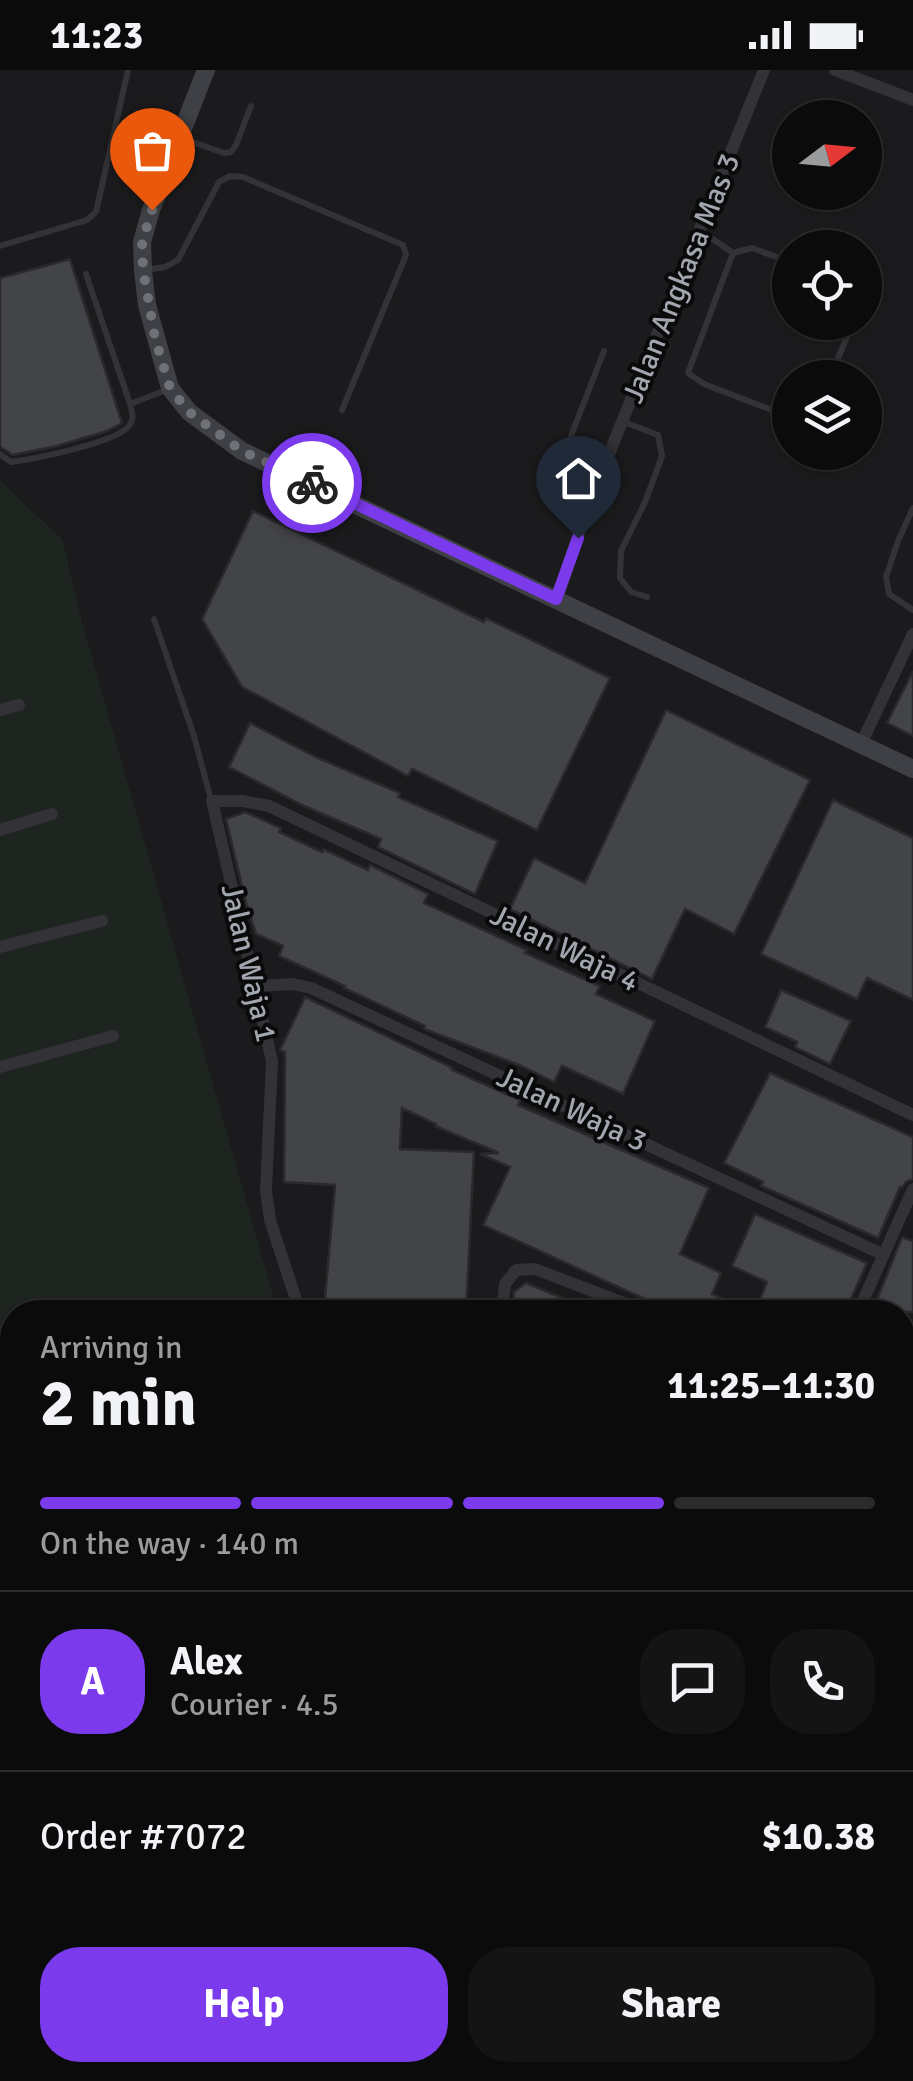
<!DOCTYPE html>
<meta charset="utf-8">
<style>
body{margin:0;font-family:Signika,sans-serif;background:#141415;color:#f1f3f6;height:100vh;display:flex;flex-direction:column;font-size:38px;white-space:nowrap}
*{box-sizing:border-box;margin:0}
p{font-size:32px;color:#9a9b9d}
.icon{flex:none;width:55px;height:55px;fill:none;stroke:currentColor;stroke-width:2;stroke-linecap:round;stroke-linejoin:round}
.map{position:relative;flex:1;overflow:hidden}
.details{position:absolute;left:0px;top:1230px;width:915px;height:782px;display:flex;flex-direction:column;background:#0b0b0c;border-radius:40px 40px 0 0;box-shadow:0 2px 8px #0004,0 0 0 2px #2b2b2d}
.details>*{flex:none}
.needle{width:65px;rotate:74deg}
.buttons{position:absolute;left:772px;top:30px;display:grid;gap:20px}
.buttons a{display:grid;place-items:center;width:110px;height:110px;border-radius:50%;background:#0b0b0c;box-shadow:0 2px 8px #0004,0 0 0 2px #2b2b2d;font-size:50px}
.pin{position:absolute;display:grid;place-items:center;width:85px;height:85px;color:#fff;margin:-102px -42px;border-radius:50% 50% 50% 0;rotate:-45deg;box-shadow:0 0 10px #0007}
.pin .icon{rotate:45deg}
.courier{position:absolute;display:grid;place-items:center;width:100px;height:100px;margin:-50px;border:8px solid #7c3aed;border-radius:50%;background:#fff;color:#222;box-shadow:0 2px 12px #0007}
.head em{font-style:normal;font-weight:800}
.head div{display:flex;flex-direction:column-reverse}
.head{display:flex;align-items:center;justify-content:space-between;height:170px;padding:0 40px}
h1{font-size:65px;font-weight:800;line-height:75px}
.bar{display:grid;grid-template-columns:repeat(4,1fr);gap:15px 10px;align-content:center;height:120px;padding:0 40px}
.bar i{height:12px;border-radius:8px;background:#2b2b2d}
.bar .current{background:#7c3aed}
.bar p{grid-column:span 4}
.line{display:flex;align-items:center;gap:25px;padding:0 40px;border-top:2px solid #2b2b2d}
.line div{flex:1}
.round{display:grid;place-items:center;flex:none;width:105px;height:105px;border-radius:40px;background:#141415}
.button{display:flex;gap:20px;margin-top:auto;padding:20px 40px}
.button a{flex:1;height:115px;border-radius:40px;background:#7c3aed;color:#fff;font-size:40px;font-weight:800;line-height:115px;text-align:center}
.button a+a{background:#141415;color:#f1f3f6}
.status{display:flex;justify-content:space-between;align-items:center;height:70px;padding:0 50px;background:#0b0b0c;direction:ltr}
.status svg{height:28px;fill:currentColor}
.map>svg:first-child{display:block}
</style>
<div class="status"><b>11:23</b><svg viewBox="0 0 49 12"><path d="M0 12V9h3v3zM5 12V6h3v6zM10 12V3h3v9zM15 12V0h3v12zM26 1h20v11H26zM47 4h2v5h-2z"/></svg></div>
<div class="map">
<svg width="913" height="2011" viewBox="0 0 913 2011">
<rect width="100%" height="100%" fill="#0f0f10"/>
<path fill="#1b1b1d" fill-rule="evenodd" d="M 0,0 L 913,0 L 913,1705 L 902,1701 L 902,1242 L 278,1242 L 82,551 L 63,470 L 0,410 ZM 790,48 L 865,48 L 865,122 L 790,122 ZM 790,178 L 865,178 L 865,252 L 790,252 ZM 790,308 L 865,308 L 865,382 L 790,382 Z
M 284,2000 L 585,2000 L 581,2011 L 310,2011 Z"/>
<path fill="#1e241f" d="M 0,410 L 63,470 L 82,551 L 278,1242 L 12,1242 L 12,1468 L 0,1466 Z"/>
<path fill="#434448" stroke="#2a292c" stroke-width="2.5" d="M 70,189 L 122,353 L 107,361 L 57,376 L 13,385 L 0,377 L 0,208 Z
M 253,441 L 484,552 L 486,548 L 610,608 L 537,760 L 412,699 L 408,706 L 242,617 L 202,549 Z
M 913,601 L 913,666 L 887,653 Z
M 666,640 L 810,710 L 734,864 L 685,839 L 652,909 L 510,839 L 534,788 L 585,813 Z
M 250,653 L 318,688 L 400,723 L 398,727 L 498,771 L 475,824 L 378,777 L 381,769 L 304,736 L 229,697 Z
M 833,730 L 913,768 L 913,930 L 867,908 L 857,929 L 761,884 Z
M 245,742 L 281,758 L 279,762 L 322,782 L 323,779 L 368,800 L 370,795 L 428,824 L 424,833 L 527,880 L 525,883 L 600,916 L 596,924 L 655,951 L 623,1024 L 562,996 L 554,1012 L 519,995 L 424,959 L 425,956 L 344,918 L 345,916 L 279,886 L 283,876 L 256,864 L 246,833 L 226,749 Z
M 781,920 L 851,951 L 830,994 L 795,977 L 797,972 L 765,957 Z
M 305,927 L 453,998 L 452,1000 L 520,1030 L 518,1035 L 709,1118 L 680,1184 L 721,1203 L 712,1224 L 751,1242 L 673,1242 L 483,1155 L 510,1097 L 480,1084 L 499,1083 L 435,1056 L 436,1054 L 402,1038 L 400,1079 L 474,1082 L 466,1242 L 354,1242 L 354,1240 L 324,1239 L 335,1115 L 284,1112 L 285,982 L 280,980 Z
M 770,1003 L 913,1067 L 913,1109 L 906,1112 L 902,1118 L 900,1117 L 878,1168 L 761,1116 L 763,1112 L 724,1093 Z
M 755,1144 L 867,1193 L 845,1242 L 755,1242 L 767,1212 L 732,1196 Z
M 902,1167 L 913,1171 L 913,1242 L 872,1242 Z
M 526,1213 L 596,1242 L 512,1242 L 514,1222 Z
M 0,1580 L 7,1580 L 12,1604 L 12,1626 L 0,1629 Z"/>
<g fill="none" stroke-linecap="round" stroke-linejoin="round">
<path stroke="#333337" stroke-width="6" d="M 181,68 L 224,83 L 231,82 L 236,75 L 251,36
M 700,160 L 733,183 L 688,303 L 704,314 L 790,347
M 0,176 L 87,150 L 96,142 L 128,0
M 733,183 L 752,178 L 790,192
M 145,200 L 165,197 L 178,190 L 219,112 L 230,106 L 243,107 L 403,175 L 406,185 L 342,340
M 86,204 L 130,334
M 830,308 L 853,252
M 624,352 L 658,365 L 662,386 L 645,432 L 621,481 L 620,508 L 631,522 L 647,527
M 0,384 L 11,392 C 34,389 114,373 128,357 C 135,350 132,342 130,334 L 169,319
M 587,436 L 555,412 L 557,402 L 604,281
M 913,438 L 898,471 L 886,507 L 889,524 L 913,540
M 154,549 L 194,666 L 211,730
M 0,1453 L 12,1454
M 902,1620 L 913,1624
M 902,1929 L 913,1934
M 273,2000 L 300,2011
M 584,2011 L 589,2000
M 644,2011 L 650,2000"/>
<path stroke="#333337" stroke-width="12" d="M 835,0 L 913,30
M 557,529 L 588,436 L 764,0
M 0,640 L 19,635
M 861,674 L 913,564
M 0,760 L 52,744
M 0,877 L 102,851
M 255,916 L 293,914 L 311,918 L 884,1185
M 0,997 L 113,966
M 300,1242 L 270,1150 L 266,1120 L 272,991 L 212,731 L 243,731 L 269,736 L 913,1045
M 502,1242 L 505,1214 L 516,1200 L 535,1199 L 647,1242
M 858,1242 L 913,1119
M 902,1617 L 913,1592
M 902,1701 L 913,1706
M 902,1973 L 913,1979"/>
<path stroke="#3f4045" stroke-width="18" d="M 206,0 L 151,140 L 142,172 L 143,201 L 147,235 L 170,318 L 189,342 L 242,381 L 913,699"/>
<path stroke="#5d5f65" stroke-width="22" d="M 0,1514 L 12,1516
M 0,1565 L 12,1564
M 902,1766 L 913,1772
M 902,1811 L 913,1817"/>
</g>
<g fill="none" stroke-linecap="round" stroke-linejoin="round">
<path stroke="#6f7177" stroke-width="10" stroke-dasharray="0 18" d="M 152,140 L 142,172 L 143,200 L 155,268 L 170,318 L 189,342 L 242,381 L 312,413"/>
<path stroke="#7c3aed" stroke-width="12" d="M 312,413 L 556,529 L 578,468"/>
</g>
<g text-anchor="middle" stroke-width="8" stroke-linejoin="round" paint-order="stroke">
<g font-size="30" fill="#a2a6af" stroke="#0a0a0b">
<text transform="translate(681 208) rotate(-68)" y="10">Jalan Angkasa Mas 3</text>
<text transform="translate(565 878) rotate(26)" y="10">Jalan Waja 4</text>
<text transform="translate(249 893) rotate(77)" y="10">Jalan Waja 1</text>
<text transform="translate(572 1039) rotate(25)" y="10">Jalan Waja 3</text>
</g>
</g>
</svg>
<div class="buttons">
<a><svg class="needle" viewBox="-14 -14 28 28"><path d="M0-13l5 13h-10z" fill="#e53935"/><path d="M0 13l5-13h-10z" fill="#9a9b9d"/></svg></a>
<a><svg class="icon" aria-label="locate" viewBox="0 0 24 24"><circle cx="12" cy="12" r="6"/><path d="M12 2v4M12 18v4M2 12h4M18 12h4"/></svg></a>
<a><svg class="icon" aria-label="layers" viewBox="0 0 24 24"><path d="M12 4l9 5-9 5-9-5zM3 14l9 5 9-5"/></svg></a>
</div>
<div class="pin" style="left:152px;top:140px;background:#ea580c"><svg class="icon" aria-label="bag" viewBox="0 0 24 24"><path d="M5 8h14l-1 12H6zM9 8a3 3 0 0 1 6 0"/></svg></div>
<div class="pin" style="left:578px;top:468px;background:#1f2937"><svg class="icon" aria-label="home" viewBox="0 0 24 24"><path d="M3 11l9-7 9 7M6 9v11h12V9"/></svg></div>
<div class="courier" style="left:312px;top:413px"><svg class="icon" aria-label="bike" viewBox="0 0 24 24"><circle cx="6" cy="16" r="4"/><circle cx="18" cy="16" r="4"/><path d="M6 16l4-8h5l3 8M10 8l3 8H6M13 5h3"/></svg></div>
<section class="details">
<div class="head"><div><h1>2 min</h1><p>Arriving in</p></div><em>11:25–11:30</em></div>
<div class="bar"><i class="current"></i><i class="current"></i><i class="current"></i><i></i><p>On the way · 140 m</p></div>
<div class="line" style="height:180px"><b class="round" style="background:#7c3aed;color:#fff">A</b><div><b>Alex</b><p>Courier · 4.5</p></div><a class="round"><svg class="icon" aria-label="chat" viewBox="0 0 24 24"><path d="M4 5h16v11H9l-5 4z"/></svg></a><a class="round"><svg class="icon" aria-label="phone" viewBox="0 0 24 24"><path d="M5 4h4l2 5-3 2q2 4 5 5l2-3 5 2v4C11 20 4 13 5 4z"/></svg></a></div>
<div class="line" style="height:130px"><div>Order #7072</div><b>$10.38</b></div>
<div class="button"><a>Help</a><a>Share</a></div>
</section>
</div>
